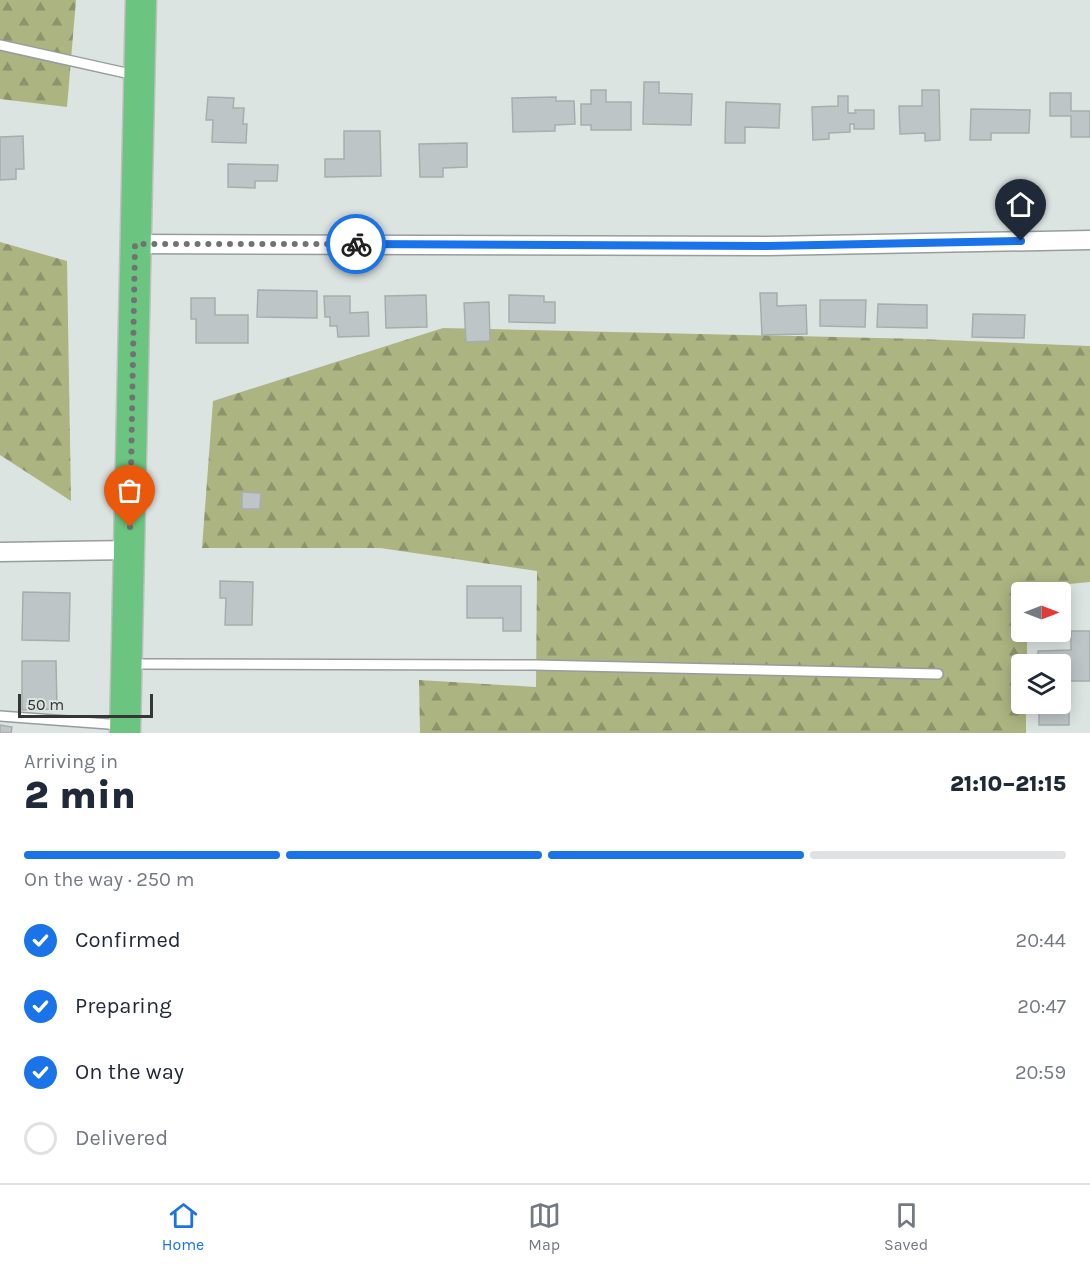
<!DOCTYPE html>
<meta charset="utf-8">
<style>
body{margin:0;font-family:Karla,sans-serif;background:#f6f6f7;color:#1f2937;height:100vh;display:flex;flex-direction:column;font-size:22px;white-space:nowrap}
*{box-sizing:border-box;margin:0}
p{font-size:20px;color:#747a83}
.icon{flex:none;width:33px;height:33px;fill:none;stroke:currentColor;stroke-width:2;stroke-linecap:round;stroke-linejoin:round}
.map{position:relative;height:733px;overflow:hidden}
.panel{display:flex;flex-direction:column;background:#fff;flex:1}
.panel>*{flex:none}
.needle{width:39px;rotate:90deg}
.fabs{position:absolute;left:1011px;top:582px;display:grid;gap:12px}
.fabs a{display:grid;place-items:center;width:60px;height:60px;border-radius:6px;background:#fff;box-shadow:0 3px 15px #0003;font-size:30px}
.scale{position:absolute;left:18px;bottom:15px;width:135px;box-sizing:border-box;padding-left:6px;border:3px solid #343736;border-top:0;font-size:16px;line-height:21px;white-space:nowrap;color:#343736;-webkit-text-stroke:4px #dce4e2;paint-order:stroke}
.pin{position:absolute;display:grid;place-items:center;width:51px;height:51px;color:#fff;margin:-62px -26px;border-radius:50% 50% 50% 0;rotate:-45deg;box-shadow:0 0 6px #0007}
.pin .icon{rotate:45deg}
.courier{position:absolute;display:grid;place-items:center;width:60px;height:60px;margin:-30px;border:4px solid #1a73e8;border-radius:50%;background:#fff;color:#222;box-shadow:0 2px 8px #0007}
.overview em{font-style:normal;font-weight:800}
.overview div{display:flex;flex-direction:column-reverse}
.overview{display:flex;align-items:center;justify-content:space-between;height:102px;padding:0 24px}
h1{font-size:39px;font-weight:800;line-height:45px}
.bar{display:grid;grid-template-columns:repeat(4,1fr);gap:9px 6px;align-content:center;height:72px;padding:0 24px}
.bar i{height:8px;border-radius:4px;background:#e0e1e3}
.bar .selected{background:#1a73e8}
.bar p{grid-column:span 4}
ol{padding:0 24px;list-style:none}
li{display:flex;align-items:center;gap:18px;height:66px}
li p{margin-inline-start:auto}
li .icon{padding:6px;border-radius:50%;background:#1a73e8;color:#fff;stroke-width:4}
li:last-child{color:#747a83}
li i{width:33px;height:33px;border:3px solid #e0e1e3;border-radius:50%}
.tab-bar{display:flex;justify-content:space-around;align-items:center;height:84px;border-top:2px solid #e0e1e3;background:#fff;font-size:16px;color:#747a83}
.tab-bar a{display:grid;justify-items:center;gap:3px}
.tab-bar .selected{color:#1a73e8}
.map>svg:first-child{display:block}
</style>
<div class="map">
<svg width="1090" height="733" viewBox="0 0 1090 733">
<defs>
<pattern id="forest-firs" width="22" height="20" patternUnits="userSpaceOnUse" patternTransform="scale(1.5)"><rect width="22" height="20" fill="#acb482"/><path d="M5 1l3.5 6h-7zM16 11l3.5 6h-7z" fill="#8d936b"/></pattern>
</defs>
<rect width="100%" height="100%" fill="#dce4e2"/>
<path fill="url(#forest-firs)" d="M 0,0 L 76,0 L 67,107 L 0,99 Z
M 0,242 L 67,261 L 71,501 L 0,455 Z
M 443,328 L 920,339 L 1090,346 L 1090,582 L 1028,588 L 1027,592 L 1022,592 L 1022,632 L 1027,632 L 1027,664 L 1022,664 L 1022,704 L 1026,704 L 1026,733 L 420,733 L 419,680 L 536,687 L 537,571 L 380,548 L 202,548 L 213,401 Z"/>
<path fill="#bec5c7" stroke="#a6adaf" stroke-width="1.5" d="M 644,82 L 659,82 L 659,93 L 692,94 L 691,125 L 643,124 Z
M 591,90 L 606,90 L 606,102 L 631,102 L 631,130 L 591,130 L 591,125 L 581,125 L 581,104 L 591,104 Z
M 922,90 L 939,90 L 940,140 L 925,141 L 925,133 L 900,134 L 899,106 L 922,106 Z
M 1050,93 L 1071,93 L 1071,111 L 1090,111 L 1090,137 L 1071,137 L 1071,116 L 1050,116 Z
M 838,96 L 848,96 L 848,113 L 856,113 L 855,110 L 874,110 L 874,129 L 854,129 L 854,124 L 850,124 L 850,132 L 829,133 L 829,139 L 813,140 L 812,107 L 838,106 Z
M 208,97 L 234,98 L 233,108 L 244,108 L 243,124 L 247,124 L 246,143 L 212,142 L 213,120 L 206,120 Z
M 556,97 L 556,101 L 574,101 L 575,124 L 555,125 L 555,131 L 513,132 L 512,98 Z
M 726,102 L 780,104 L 779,128 L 745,127 L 745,143 L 725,143 Z
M 971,109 L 1030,110 L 1029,133 L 991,133 L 991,140 L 970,140 Z
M 344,131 L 380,131 L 381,176 L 325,177 L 325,159 L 344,159 Z
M 23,136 L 24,169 L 16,169 L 16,179 L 0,180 L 0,137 Z
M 467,143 L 467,167 L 443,168 L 443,177 L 420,177 L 419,144 Z
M 228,164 L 278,165 L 277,181 L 255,181 L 255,188 L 228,187 Z
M 258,290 L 317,291 L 317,318 L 257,317 Z
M 760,293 L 777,293 L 777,306 L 806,305 L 807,334 L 762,335 Z
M 426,295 L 427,327 L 386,328 L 385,296 Z
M 509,295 L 544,296 L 544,302 L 555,302 L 555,323 L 509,322 Z
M 324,296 L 350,296 L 350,313 L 368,312 L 369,336 L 338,337 L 337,326 L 330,326 L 330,317 L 325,317 Z
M 191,298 L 215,298 L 215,315 L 248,315 L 248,343 L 196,343 L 196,319 L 191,319 Z
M 820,300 L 866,300 L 865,327 L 820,326 Z
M 489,302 L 490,341 L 466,342 L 464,303 Z
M 878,304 L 927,305 L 927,328 L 877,327 Z
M 973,314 L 1025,315 L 1024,338 L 972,337 Z
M 242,492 L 261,493 L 260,509 L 242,509 Z
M 220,581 L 253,582 L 252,625 L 225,625 L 226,598 L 220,598 Z
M 467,586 L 521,586 L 521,631 L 503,631 L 503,618 L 467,618 Z
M 23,592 L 70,593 L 69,641 L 22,640 Z
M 1071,631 L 1090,631 L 1090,681 L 1069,681 L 1069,725 L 1039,725 L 1039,704 L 1060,704 L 1060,664 L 1038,664 L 1038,651 L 1071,650 Z
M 22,661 L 56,661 L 57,709 L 22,710 Z
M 0,725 L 12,727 L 11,733 L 0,733 Z"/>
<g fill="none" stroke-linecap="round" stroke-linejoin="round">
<g stroke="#969d9c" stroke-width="12">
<path id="service" d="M 0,45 L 135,75
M 131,664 L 534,665 L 938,674
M 0,716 L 122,725"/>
</g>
<g stroke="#969d9c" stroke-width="21">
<path id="minor" d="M 135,244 L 769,246 L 1090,240
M 0,552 L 130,550"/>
</g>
<g stroke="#bebfbf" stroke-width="33">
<path id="trunk" d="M 125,733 L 141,0"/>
</g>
<use href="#service" stroke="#fff" stroke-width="9"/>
<use href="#minor" stroke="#fff" stroke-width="18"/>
<use href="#trunk" stroke="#6bc47f" stroke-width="30"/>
</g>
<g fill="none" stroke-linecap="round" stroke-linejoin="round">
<path stroke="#6f7472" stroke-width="6" stroke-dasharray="0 10.8" d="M 130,527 L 135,244 L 356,244"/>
<path stroke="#1a73e8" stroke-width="8" d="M 356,244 L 768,246 L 1021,241"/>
</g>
</svg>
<div class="fabs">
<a><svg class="needle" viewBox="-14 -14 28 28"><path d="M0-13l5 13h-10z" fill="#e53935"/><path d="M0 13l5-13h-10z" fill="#747a83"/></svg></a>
<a><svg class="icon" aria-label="layers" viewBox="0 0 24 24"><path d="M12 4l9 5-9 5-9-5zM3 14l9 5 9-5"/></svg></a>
</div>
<div class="scale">50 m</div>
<div class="pin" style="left:130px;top:527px;background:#ea580c"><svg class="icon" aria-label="bag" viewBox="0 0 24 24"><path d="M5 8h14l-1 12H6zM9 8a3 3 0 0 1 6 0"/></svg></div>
<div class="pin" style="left:1021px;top:241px;background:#1f2937"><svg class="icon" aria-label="home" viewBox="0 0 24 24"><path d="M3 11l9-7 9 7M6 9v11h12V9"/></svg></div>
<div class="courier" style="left:356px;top:244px"><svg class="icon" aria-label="bike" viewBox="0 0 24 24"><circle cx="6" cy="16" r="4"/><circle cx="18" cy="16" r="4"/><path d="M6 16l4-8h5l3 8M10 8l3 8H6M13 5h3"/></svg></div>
</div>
<section class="panel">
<div class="overview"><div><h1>2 min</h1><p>Arriving in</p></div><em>21:10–21:15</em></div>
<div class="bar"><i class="selected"></i><i class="selected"></i><i class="selected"></i><i></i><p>On the way · 250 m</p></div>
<ol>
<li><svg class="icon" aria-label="check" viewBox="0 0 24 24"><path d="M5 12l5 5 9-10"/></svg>Confirmed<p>20:44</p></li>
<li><svg class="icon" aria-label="check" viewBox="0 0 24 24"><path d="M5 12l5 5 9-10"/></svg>Preparing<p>20:47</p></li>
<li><svg class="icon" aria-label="check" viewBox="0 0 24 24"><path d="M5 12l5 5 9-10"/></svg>On the way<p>20:59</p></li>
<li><i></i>Delivered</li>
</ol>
</section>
<nav class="tab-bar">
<a class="selected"><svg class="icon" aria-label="home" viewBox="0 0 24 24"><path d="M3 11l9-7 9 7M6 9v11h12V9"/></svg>Home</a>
<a><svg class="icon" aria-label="map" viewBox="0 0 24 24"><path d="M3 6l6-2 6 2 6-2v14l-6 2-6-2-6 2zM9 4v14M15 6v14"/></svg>Map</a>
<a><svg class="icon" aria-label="saved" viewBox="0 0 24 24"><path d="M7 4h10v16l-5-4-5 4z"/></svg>Saved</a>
</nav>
